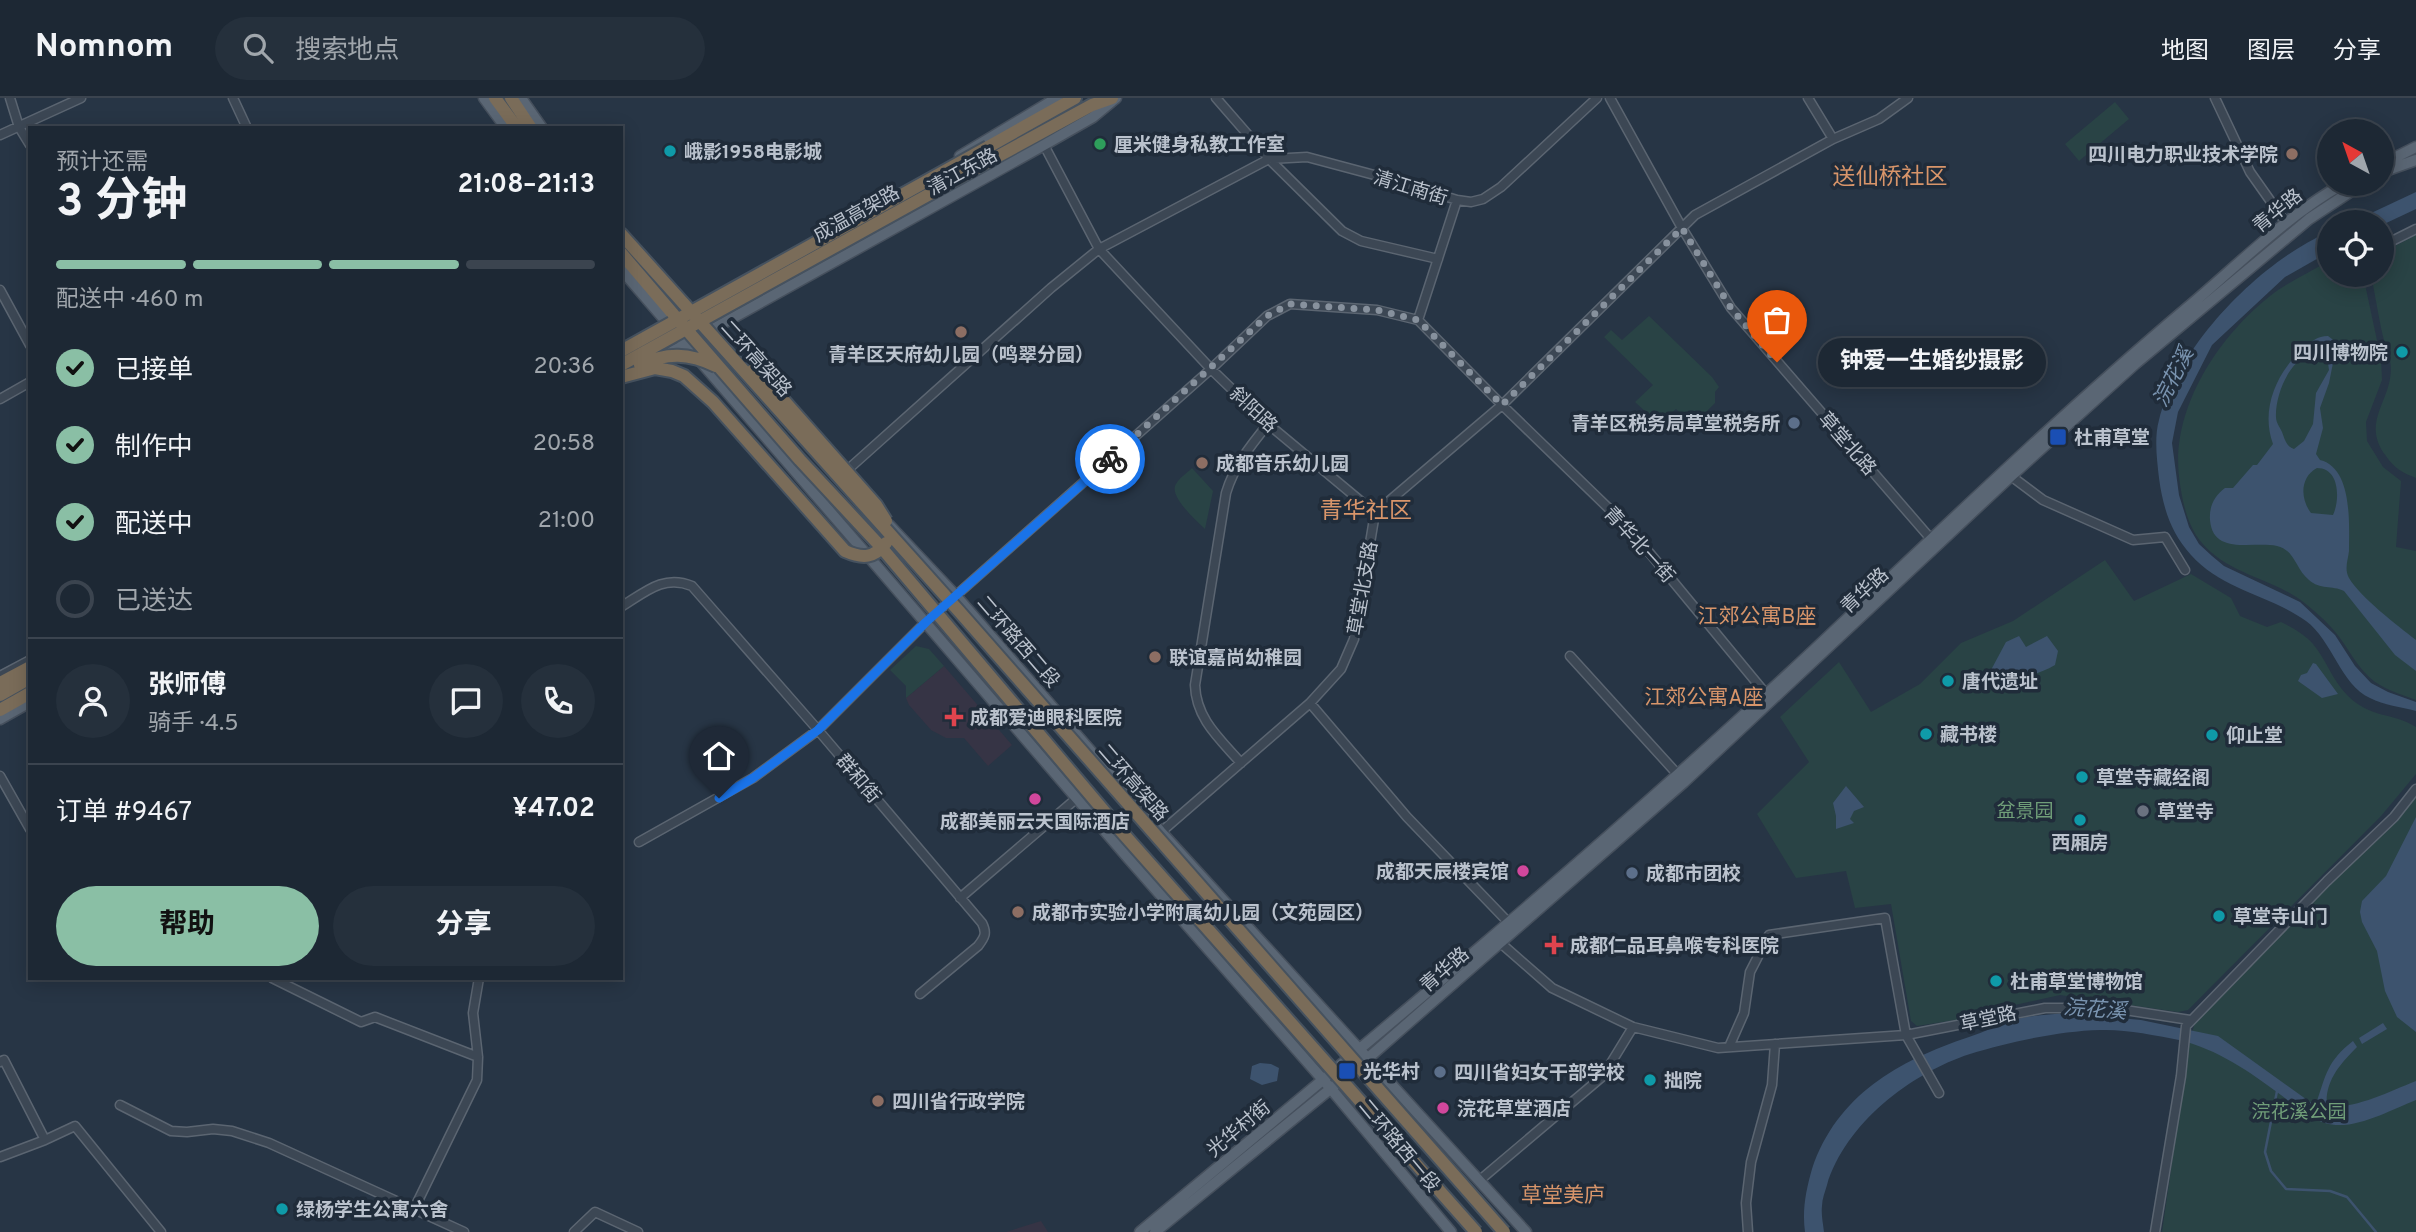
<!DOCTYPE html>
<html lang="zh">
<meta charset="utf-8">
<style>
body{margin:0;font-family:Overpass,"Noto Sans SC",sans-serif;background:#25303c;color:#f1f3f6;height:100vh;display:flex;flex-direction:column;font-size:26px;white-space:nowrap}
*{box-sizing:border-box;margin:0}
p{font-size:23px;color:#a0a6ac}
.icon{flex:none;width:38px;height:38px;fill:none;stroke:currentColor;stroke-width:2;stroke-linecap:round;stroke-linejoin:round}
.map{position:relative;flex:1;overflow:hidden}
.panel{position:absolute;left:28px;top:28px;width:595px;height:854px;display:flex;flex-direction:column;background:#1d2834;border-radius:0px;box-shadow:0 4px 18px #0003,0 0 0 2px #3b444f}
.panel>*{flex:none}
.needle{width:46px;rotate:320deg}
.controls{position:absolute;left:2317px;top:21px;display:grid;gap:14px}
.controls a{display:grid;place-items:center;width:77px;height:77px;border-radius:50%;background:#1d2834;box-shadow:0 4px 18px #0003,0 0 0 2px #3b444f;font-size:35px}
.pin{position:absolute;display:grid;place-items:center;width:60px;height:60px;color:#fff;margin:-72px -30px;border-radius:50% 50% 50% 0;rotate:-45deg;box-shadow:0 0 7px #0007}
.pin .icon{rotate:45deg}
.courier{position:absolute;display:grid;place-items:center;width:70px;height:70px;margin:-35px;border:5px solid #1a73e8;border-radius:50%;background:#fff;color:#222;box-shadow:0 2px 9px #0007}
.bubble{position:absolute;height:49px;border-radius:24px;background:#1d2834;box-shadow:0 4px 18px #0003,0 0 0 2px #3b444f;font-size:23px;font-weight:700;line-height:49px;text-align:center}
.headline em{font-style:normal;font-weight:700}
.headline div{display:flex;flex-direction:column-reverse}
.headline{display:flex;align-items:center;justify-content:space-between;height:119px;padding:0 28px}
h1{font-size:46px;font-weight:700;line-height:52px}
.bar{display:grid;grid-template-columns:repeat(4,1fr);gap:10px 7px;align-content:center;height:84px;padding:0 28px}
.bar i{height:9px;border-radius:5px;background:#3b444f}
.bar .current{background:#8abfa5}
.bar p{grid-column:span 4}
.line{display:flex;align-items:center;gap:18px;padding:0 28px;border-top:2px solid #3b444f}
.line div{flex:1}
.round{display:grid;place-items:center;flex:none;width:74px;height:74px;border-radius:37px;background:#25303c}
ol{padding:0 28px;list-style:none}
li{display:flex;align-items:center;gap:21px;height:77px}
li p{margin-inline-start:auto}
li .icon{padding:7px;border-radius:50%;background:#8abfa5;color:#111;stroke-width:4}
li:last-child{color:#a0a6ac}
li i{width:38px;height:38px;border:4px solid #3b444f;border-radius:50%}
.action{display:flex;gap:14px;margin-top:auto;padding:14px 28px}
.action a{flex:1;height:80px;border-radius:42px;background:#8abfa5;color:#111;font-size:28px;font-weight:700;line-height:80px;text-align:center}
.action a+a{background:#25303c;color:#f1f3f6}
header{display:flex;align-items:center;gap:42px;box-sizing:border-box;height:98px;padding:0 35px;background:#1d2834;border-bottom:2px solid #3b444f}
header strong{font-size:33px}
nav{display:flex;gap:38px;margin-inline-start:auto;font-size:24px}
.search{width:490px;height:63px;background:#25303c;display:flex;align-items:center;gap:18px;box-sizing:border-box;padding:0 24px;border-radius:38px;color:#a0a6ac;font-size:26px}
.map>svg:first-child{display:block}
</style>
<header>
<strong>Nomnom</strong>
<div class="search"><svg class="icon" aria-label="search" viewBox="0 0 24 24"><circle cx="10" cy="10" r="6"/><path d="M15 15l6 6"/></svg>搜索地点</div>
<nav><a>地图</a><a>图层</a><a>分享</a></nav>
</header>
<div class="map">
<svg width="2416" height="1134" viewBox="0 0 2416 1134">
<rect width="100%" height="100%" fill="#273545"/>
<path fill="#363445" d="M 944,568 L 1012,647 L 988,668 L 964,640 L 946,640 L 931,632 L 909,607 L 906,600 Z
M 1041,1123 L 1048,1134 L 1006,1134 Z"/>
<path fill="#294345" d="M 2115,4 L 2129,21 L 2079,63 L 2065,46 Z
M 2416,137 L 2416,380 C 2403,375 2394,370 2386,358 C 2358,322 2397,300 2390,262 C 2390,256 2386,251 2385,246 C 2379,224 2376,200 2371,177 L 2382,177 L 2382,155 Z
M 2329,163 L 2329,177 L 2363,177 L 2381,261 L 2382,282 L 2366,324 L 2367,343 L 2383,369 L 2401,383 L 2396,449 L 2416,453 L 2416,602 C 2400,596 2382,591 2369,579 C 2353,564 2345,543 2330,528 C 2322,519 2312,511 2302,503 C 2271,480 2228,476 2202,445 C 2188,429 2183,406 2180,386 C 2168,315 2216,241 2270,198 C 2288,184 2310,174 2329,163 Z
M 1649,218 L 1712,279 L 1719,289 L 1715,294 L 1715,305 L 1693,327 L 1676,311 L 1659,326 L 1635,304 L 1653,287 L 1604,239 L 1611,232 L 1622,242 Z
M 1192,370 L 1213,393 L 1205,431 C 1197,423 1168,398 1176,386 C 1179,380 1187,375 1192,370 Z
M 2105,462 L 2134,503 L 2191,476 L 2231,500 L 2240,518 L 2267,529 L 2281,524 C 2293,530 2304,536 2313,546 C 2326,561 2332,582 2347,597 C 2371,621 2392,614 2416,629 L 2416,676 L 2381,718 L 2188,912 L 2178,914 L 2060,897 L 2001,910 L 1981,918 L 1917,928 L 1911,923 L 1891,806 L 1855,810 L 1846,773 L 1796,780 L 1757,716 L 1809,664 L 1780,619 L 1839,564 L 1871,614 L 1920,586 L 1961,545 L 2013,523 Z
M 916,548 L 929,551 L 944,568 L 906,600 L 906,588 L 890,572 Z
M 2416,700 L 2416,1134 L 2162,1134 L 2189,946 L 2195,924 Z"/>
<path fill="#3d536e" fill-rule="evenodd" d="M 2416,94 L 2416,111 L 2382,127 L 2382,124 L 2352,124 Z
M 2329,134 L 2329,154 L 2285,179 L 2212,247 L 2178,314 L 2172,345 L 2179,397 L 2189,429 L 2199,446 L 2212,458 L 2224,468 L 2300,504 L 2335,537 L 2355,568 L 2371,585 L 2388,594 L 2416,604 L 2416,613 C 2401,609 2384,607 2370,600 C 2341,587 2332,542 2306,523 C 2270,497 2222,492 2191,457 C 2171,435 2163,410 2159,380 C 2157,362 2154,340 2159,322 C 2178,248 2260,163 2329,134 Z
M 2328,238 L 2336,244 L 2336,250 L 2329,285 L 2320,310 L 2323,330 L 2316,356 L 2320,362 C 2353,370 2349,427 2349,453 C 2348,462 2344,471 2349,480 C 2360,499 2398,528 2416,542 L 2416,573 L 2395,557 L 2344,493 C 2332,487 2320,492 2309,482 C 2296,472 2295,452 2277,448 C 2253,443 2213,458 2210,422 C 2209,409 2214,398 2225,390 L 2233,390 L 2253,367 L 2257,367 L 2273,346 C 2260,311 2277,273 2304,250 C 2312,243 2317,238 2328,238 ZM 2311,257 L 2328,265 L 2329,272 L 2316,295 L 2313,326 L 2304,343 L 2294,351 C 2286,348 2285,342 2282,334 C 2280,329 2276,325 2276,319 C 2275,298 2289,261 2311,257 ZM 2317,370 C 2340,370 2340,402 2333,417 L 2311,415 C 2300,401 2300,379 2317,370 Z
M 2019,538 L 2026,549 L 2047,538 L 2058,553 L 2055,567 C 2043,574 2032,576 2021,583 L 2017,582 L 2013,588 L 2009,589 L 1991,572 L 2006,544 Z
M 2313,565 L 2316,566 L 2338,596 L 2322,600 L 2298,583 L 2301,577 L 2307,575 Z
M 1846,688 L 1864,709 L 1854,713 L 1850,721 L 1854,725 L 1836,731 L 1836,718 L 1833,705 Z
M 2416,719 L 2416,934 L 2397,919 L 2385,893 L 2377,853 L 2362,824 L 2360,814 L 2362,803 L 2386,778 Z
M 2066,915 L 2141,922 L 2218,938 L 2310,1004 L 2316,1006 C 2326,977 2327,963 2353,943 L 2357,949 C 2340,966 2324,984 2327,1009 C 2358,1010 2388,994 2416,983 L 2416,1002 C 2390,1012 2353,1034 2325,1025 C 2308,1020 2295,1008 2281,997 C 2250,974 2217,951 2179,942 C 2154,937 2125,931 2100,932 C 2060,933 2008,944 1970,956 C 1911,975 1845,1026 1827,1087 C 1825,1094 1822,1101 1822,1108 C 1821,1116 1823,1125 1824,1134 L 1805,1134 C 1802,1112 1806,1092 1812,1071 C 1837,997 1898,963 1969,939 C 1984,934 1998,927 2014,922 C 2030,917 2049,917 2066,915 Z
M 2383,925 L 2387,931 L 2362,946 L 2359,940 Z
M 1260,965 L 1271,966 L 1279,970 L 1277,983 L 1262,987 L 1250,981 L 1252,968 Z"/>
<g fill="none" stroke-linecap="round" stroke-linejoin="round">
<path stroke="#3d536e" stroke-width="2.5" d="M 2277,993 L 2265,1054 L 2271,1073 L 2286,1091 L 2330,1093 L 2347,1099 L 2376,1134"/>
<g stroke="#5b6571" stroke-width="11">
<path id="minor" d="M 10,0 L 19,29 L 30,47
M 233,0 L 247,30
M 1216,0 L 1269,61 L 1307,59 L 1393,82 L 1457,102 L 1471,104 L 1483,101 L 1501,89 L 1597,0
M 1610,0 L 1682,130 L 1731,210 L 1931,441
M 1808,0 L 1833,41
M 2215,0 L 2250,74 L 2286,125
M 0,37 L 81,0
M 1044,47 L 1099,151 L 1211,271 L 1268,326 L 1375,415
M 2382,148 L 2416,131
M 0,192 L 30,247
M 1418,222 L 1457,102
M 0,301 L 30,284
M 844,375 L 1051,190 L 1099,151 L 1269,61 L 1342,133 L 1361,143 L 1438,161
M 2011,378 L 2043,402 L 2133,442 L 2165,439 L 2185,472
M 621,509 C 645,494 664,476 692,488 L 818,632 L 982,825 C 987,835 985,839 978,848 L 920,896
M 1570,558 L 1680,679
M 0,578 L 30,562
M 1310,605 L 1407,719 L 1509,825
M 1241,665 C 1220,641 1196,621 1195,587 L 1226,395 C 1234,368 1251,347 1268,326
M 0,678 L 30,731
M 1161,734 L 1310,605 L 1341,571 L 1354,541 L 1375,415 L 1502,307 L 1695,117 L 1833,41 L 1879,21 L 1908,0
M 639,744 L 753,680 L 818,632 L 926,524 L 1211,271 L 1267,218 L 1290,206 L 1377,212 L 1418,222 L 1502,307 L 1629,430 L 1766,596
M 960,800 L 1077,700
M 1496,841 L 1552,890 L 1633,929 L 1718,950 L 1906,937 L 2045,910 L 2112,910 L 2190,922
M 272,880 L 361,924 L 375,919 L 478,959
M 1729,949 L 1744,915 L 1750,874 L 1769,837 L 1885,820 L 1906,937 L 1939,995
M 0,964 L 4,962 L 45,1042 L 75,1028 L 161,1134
M 120,1007 L 171,1033 L 187,1034 L 213,1031 L 232,1033 L 269,1045 L 464,1134
M 0,1059 L 45,1042
M 1480,1082 L 1603,978 L 1633,929
M 414,1111 L 477,982 L 478,959 L 473,915 L 479,880
M 574,1134 L 595,1114 L 638,1134
M 1748,1134 L 1746,1105 L 1751,1064 L 1772,987 L 1775,946
M 2155,1134 L 2181,978 L 2186,928 L 2327,783 L 2394,719 L 2416,691"/>
</g>
<g stroke="#46505d" stroke-width="13">
<path id="major" d="M 484,0 L 506,30
M 521,0 L 542,30
M 960,58 L 1057,0
M 2382,66 L 2416,49
M 2382,74 L 2416,62
M 621,171 L 1129,761 L 1332,992 L 1451,1134
M 664,258 L 1044,47 L 1093,19 L 1116,0
M 889,427 L 956,498 L 1161,734 L 1526,1134
M 0,621 L 30,604
M 1140,1134 C 1368,945 1597,755 1814,552 C 1937,436 2058,319 2187,210 C 2237,168 2286,118 2343,86
M 1155,1134 L 1367,961 L 1684,684 L 2011,378 L 2135,266 L 2309,121 L 2362,86"/>
</g>
<g stroke="#46525f" stroke-width="16">
<path id="highway" d="M 495,0 L 517,30
M 511,0 L 531,30
M 988,49 L 1075,0
M 993,61 L 1092,7 L 1112,0
M 621,136 L 684,206
M 621,155 L 673,216
M 0,585 L 30,569
M 0,597 L 30,580
M 0,612 L 30,595"/>
</g>
<use href="#minor" stroke="#3c4754" stroke-width="8"/>
<use href="#major" stroke="#5a6674" stroke-width="10"/>
<use href="#highway" stroke="#7a6c59" stroke-width="12"/>
<g stroke="#46525f" stroke-width="16" stroke-linecap="butt">
<path id="highway-bridge" d="M 684,206 L 958,512 L 1504,1134
M 673,216 L 800,362 L 881,449 L 1120,732 L 1476,1134
M 621,253 L 988,49
M 621,267 L 993,61
M 640,267 C 667,254 689,255 716,268
M 752,273 L 778,296 L 876,407 L 886,423
M 621,279 L 655,270 L 672,273 L 684,278 L 713,304 L 845,453 C 863,461 874,460 886,445"/>
</g>
<use href="#highway-bridge" stroke="#7a6c59" stroke-width="12"/>
</g>
<g fill="none" stroke-linecap="round" stroke-linejoin="round">
<path stroke="#87919d" stroke-width="7" stroke-dasharray="0 12.6" d="M 1110,361 L 1267,218 L 1290,206 L 1377,212 L 1418,222 L 1502,307 L 1682,130 L 1731,210 L 1777,264"/>
<path stroke="#1a73e8" stroke-width="9" d="M 719,700 L 753,680 L 818,632 L 926,524 L 1110,361"/>
</g>
<circle fill="#2e9e5b" stroke="#202c3a" stroke-width="2.5" cx="1100" cy="46" r="7"/>
<g fill="#0f9aa8" stroke="#202c3a" stroke-width="2.5">
<circle cx="670" cy="53" r="7"/>
<circle cx="2402" cy="254" r="7"/>
<circle cx="1948" cy="583" r="7"/>
<circle cx="1926" cy="636" r="7"/>
<circle cx="2212" cy="637" r="7"/>
<circle cx="2082" cy="679" r="7"/>
<circle cx="2080" cy="722" r="7"/>
<circle cx="2219" cy="818" r="7"/>
<circle cx="1996" cy="883" r="7"/>
<circle cx="1650" cy="982" r="7"/>
<circle cx="282" cy="1111" r="7"/>
</g>
<g fill="#8d6e63" stroke="#202c3a" stroke-width="2.5">
<circle cx="2292" cy="56" r="7"/>
<circle cx="961" cy="234" r="7"/>
<circle cx="1202" cy="365" r="7"/>
<circle cx="1155" cy="559" r="7"/>
<circle cx="1018" cy="814" r="7"/>
<circle cx="878" cy="1003" r="7"/>
</g>
<g fill="#5c6f8a" stroke="#202c3a" stroke-width="2.5">
<circle cx="1794" cy="325" r="7"/>
<circle cx="1632" cy="775" r="7"/>
<circle cx="1440" cy="974" r="7"/>
</g>
<g fill="#1a4fb4" stroke="#202c3a" stroke-width="2.5">
<rect x="2049" y="330" width="18" height="18" rx="3.5"/>
<rect x="1338" y="964" width="18" height="18" rx="3.5"/>
</g>
<g fill="#e0444e" stroke="#202c3a" stroke-width="2.5">
<path d="M950.5 608.5h7v7h7v7h-7v7h-7v-7h-7v-7h7z"/>
<path d="M1550.5 836.5h7v7h7v7h-7v7h-7v-7h-7v-7h7z"/>
</g>
<g fill="#d1479c" stroke="#202c3a" stroke-width="2.5">
<circle cx="1035" cy="701" r="7"/>
<circle cx="1523" cy="773" r="7"/>
<circle cx="1443" cy="1010" r="7"/>
</g>
<circle fill="#6b7280" stroke="#202c3a" stroke-width="2.5" cx="2143" cy="713" r="7"/>
<g text-anchor="middle" stroke-width="7" stroke-linejoin="round" paint-order="stroke">
<g font-size="19" font-weight="bold" fill="#bac2cd" stroke="#202c3a" text-anchor="start">
<text x="1114" y="53">厘米健身私教工作室</text>
<text x="684" y="60">峨影1958电影城</text>
<text x="2278" y="63" text-anchor="end">四川电力职业技术学院</text>
<text x="2388" y="261" text-anchor="end">四川博物院</text>
<text x="961" y="263" text-anchor="middle">青羊区天府幼儿园（鸣翠分园）</text>
<text x="1780" y="332" text-anchor="end">青羊区税务局草堂税务所</text>
<text x="2074" y="346">杜甫草堂</text>
<text x="1216" y="372">成都音乐幼儿园</text>
<text x="1169" y="566">联谊嘉尚幼稚园</text>
<text x="1962" y="590">唐代遗址</text>
<text x="970" y="626">成都爱迪眼科医院</text>
<text x="1940" y="643">藏书楼</text>
<text x="2226" y="644">仰止堂</text>
<text x="2096" y="686">草堂寺藏经阁</text>
<text x="2157" y="720">草堂寺</text>
<text x="1035" y="730" text-anchor="middle">成都美丽云天国际酒店</text>
<text x="2080" y="751" text-anchor="middle">西厢房</text>
<text x="1509" y="780" text-anchor="end">成都天辰楼宾馆</text>
<text x="1646" y="782">成都市团校</text>
<text x="1032" y="821">成都市实验小学附属幼儿园（文苑园区）</text>
<text x="2233" y="825">草堂寺山门</text>
<text x="1570" y="854">成都仁品耳鼻喉专科医院</text>
<text x="2010" y="890">杜甫草堂博物馆</text>
<text x="1363" y="980">光华村</text>
<text x="1454" y="981">四川省妇女干部学校</text>
<text x="1664" y="989">拙院</text>
<text x="892" y="1010">四川省行政学院</text>
<text x="1457" y="1017">浣花草堂酒店</text>
<text x="296" y="1118">绿杨学生公寓六舍</text>
</g>
<g font-size="19" fill="#bac2cd" stroke="#202c3a">
<text transform="translate(962 73) rotate(-29)" y="7">清江东路</text>
<text transform="translate(1411 89) rotate(17)" y="7">清江南街</text>
<text transform="translate(2277 112) rotate(-39)" y="7">青华路</text>
<text transform="translate(856 115) rotate(-29)" y="7">成温高架路</text>
<text transform="translate(757 260) rotate(48)" y="7">二环高架路</text>
<text transform="translate(1254 311) rotate(43)" y="7">斜阳路</text>
<text transform="translate(1848 345) rotate(49)" y="7">草堂北路</text>
<text transform="translate(1640 446) rotate(48)" y="7">青华北一街</text>
<text transform="translate(1362 490) rotate(-80)" y="7">草堂北支路</text>
<text transform="translate(1864 492) rotate(-43)" y="7">青华路</text>
<text transform="translate(1019 543) rotate(49)" y="7">二环路西二段</text>
<text transform="translate(859 680) rotate(50)" y="7">群和街</text>
<text transform="translate(1134 684) rotate(49)" y="7">二环高架路</text>
<text transform="translate(1444 871) rotate(-41)" y="7">青华路</text>
<text transform="translate(1988 920) rotate(-12)" y="7">草堂路</text>
<text transform="translate(1238 1030) rotate(-40)" y="7">光华村街</text>
<text transform="translate(1400 1047) rotate(50)" y="7">二环路西一段</text>
</g>
<g font-size="19" fill="#709e79" stroke="#202c3a">
<text x="2025" y="719">盆景园</text>
<text x="2299" y="1020">浣花溪公园</text>
</g>
<g font-size="21" font-style="italic" fill="#7a94b0" stroke="#202c3a">
<text transform="translate(2173 279) rotate(-63)" y="7">浣花溪</text>
<text transform="translate(2095 911) rotate(4)" y="7">浣花溪</text>
</g>
<g font-size="21" fill="#d8956a" stroke="#202c3a">
<text x="1757" y="525">江郊公寓B座</text>
<text x="1704" y="606">江郊公寓A座</text>
<text x="1563" y="1104">草堂美庐</text>
</g>
<g font-size="23" fill="#d8956a" stroke="#202c3a">
<text x="1890" y="86">送仙桥社区</text>
<text x="1366" y="420">青华社区</text>
</g>
</g>
</svg>
<div class="controls">
<a><svg class="needle" viewBox="-14 -14 28 28"><path d="M0-13l5 13h-10z" fill="#e53935"/><path d="M0 13l5-13h-10z" fill="#a0a6ac"/></svg></a>
<a><svg class="icon" aria-label="locate" viewBox="0 0 24 24"><circle cx="12" cy="12" r="6"/><path d="M12 2v4M12 18v4M2 12h4M18 12h4"/></svg></a>
</div>
<div class="pin" style="left:1777px;top:264px;background:#ea580c"><svg class="icon" aria-label="bag" viewBox="0 0 24 24"><path d="M5 8h14l-1 12H6zM9 8a3 3 0 0 1 6 0"/></svg></div>
<div class="pin" style="left:719px;top:700px;background:#1f2937"><svg class="icon" aria-label="home" viewBox="0 0 24 24"><path d="M3 11l9-7 9 7M6 9v11h12V9"/></svg></div>
<div class="courier" style="left:1110px;top:361px"><svg class="icon" aria-label="bike" viewBox="0 0 24 24"><circle cx="6" cy="16" r="4"/><circle cx="18" cy="16" r="4"/><path d="M6 16l4-8h5l3 8M10 8l3 8H6M13 5h3"/></svg></div>
<div class="bubble" style="left:1818px;top:240px;width:228px">钟爱一生婚纱摄影</div>
<section class="panel">
<div class="headline"><div><h1>3 分钟</h1><p>预计还需</p></div><em>21:08–21:13</em></div>
<div class="bar"><i class="current"></i><i class="current"></i><i class="current"></i><i></i><p>配送中 · 460 m</p></div>
<ol>
<li><svg class="icon" aria-label="check" viewBox="0 0 24 24"><path d="M5 12l5 5 9-10"/></svg>已接单<p>20:36</p></li>
<li><svg class="icon" aria-label="check" viewBox="0 0 24 24"><path d="M5 12l5 5 9-10"/></svg>制作中<p>20:58</p></li>
<li><svg class="icon" aria-label="check" viewBox="0 0 24 24"><path d="M5 12l5 5 9-10"/></svg>配送中<p>21:00</p></li>
<li><i></i>已送达</li>
</ol>
<div class="line" style="height:126px"><a class="round"><svg class="icon" aria-label="person" viewBox="0 0 24 24"><circle cx="12" cy="8" r="4"/><path d="M4 21q1-7 8-7t8 7"/></svg></a><div><b>张师傅</b><p>骑手 · 4.5</p></div><a class="round"><svg class="icon" aria-label="chat" viewBox="0 0 24 24"><path d="M4 5h16v11H9l-5 4z"/></svg></a><a class="round"><svg class="icon" aria-label="phone" viewBox="0 0 24 24"><path d="M5 4h4l2 5-3 2q2 4 5 5l2-3 5 2v4C11 20 4 13 5 4z"/></svg></a></div>
<div class="line" style="height:91px"><div>订单 #9467</div><b>¥47.02</b></div>
<div class="action"><a>帮助</a><a>分享</a></div>
</section>
</div>
